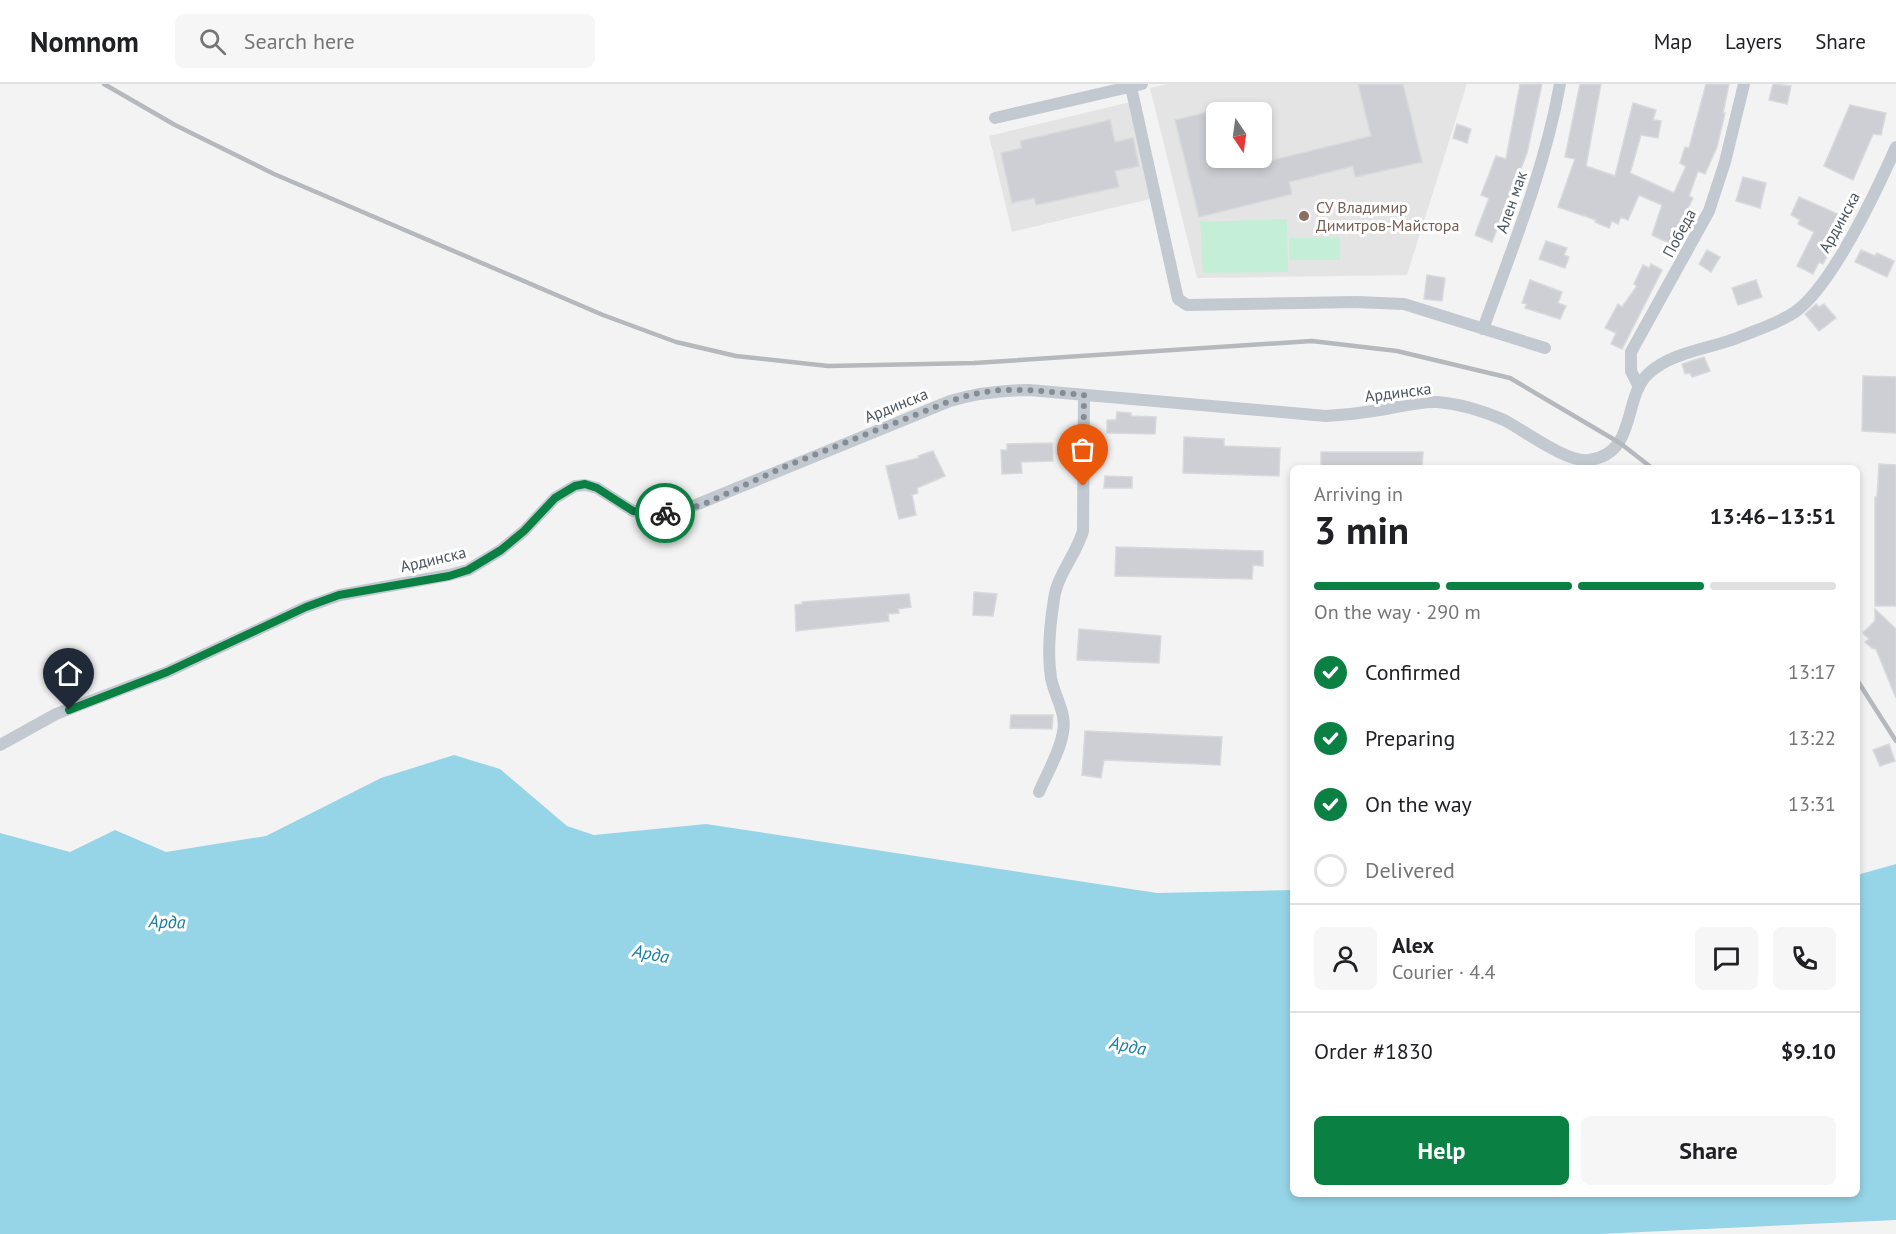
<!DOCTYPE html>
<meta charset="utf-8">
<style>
body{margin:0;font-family:"PT Sans",sans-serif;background:#f6f6f6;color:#202124;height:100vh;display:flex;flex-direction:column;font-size:22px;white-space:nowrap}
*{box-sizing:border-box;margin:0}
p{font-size:20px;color:#757577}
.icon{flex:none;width:33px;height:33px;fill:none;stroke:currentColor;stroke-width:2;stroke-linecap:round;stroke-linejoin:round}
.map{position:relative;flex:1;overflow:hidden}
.drawer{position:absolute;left:1290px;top:381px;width:570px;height:732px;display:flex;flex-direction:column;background:#fff;border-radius:9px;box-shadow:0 3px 9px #0003}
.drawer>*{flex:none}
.needle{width:39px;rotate:167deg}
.tools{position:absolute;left:1206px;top:18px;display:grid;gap:12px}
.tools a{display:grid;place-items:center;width:66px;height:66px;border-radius:9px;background:#fff;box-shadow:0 3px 9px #0003;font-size:30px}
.pin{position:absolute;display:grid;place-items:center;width:51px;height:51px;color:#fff;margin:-62px -26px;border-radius:50% 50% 50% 0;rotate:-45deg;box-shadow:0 0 6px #0007}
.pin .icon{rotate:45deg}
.courier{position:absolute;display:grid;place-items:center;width:60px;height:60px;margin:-30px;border:4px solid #0b8043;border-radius:50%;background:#fff;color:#222;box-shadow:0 2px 8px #0007}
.overview em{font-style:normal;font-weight:700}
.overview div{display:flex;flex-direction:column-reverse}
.overview{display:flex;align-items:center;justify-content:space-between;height:102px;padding:0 24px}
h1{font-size:39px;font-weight:700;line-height:45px}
.bar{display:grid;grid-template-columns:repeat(4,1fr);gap:9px 6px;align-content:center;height:72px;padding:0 24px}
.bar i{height:8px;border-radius:4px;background:#e0e0e0}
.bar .active{background:#0b8043}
.bar p{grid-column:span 4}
.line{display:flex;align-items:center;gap:15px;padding:0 24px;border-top:2px solid #e0e0e0}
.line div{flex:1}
.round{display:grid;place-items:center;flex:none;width:63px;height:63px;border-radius:9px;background:#f6f6f6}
ol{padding:0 24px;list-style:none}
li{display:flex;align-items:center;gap:18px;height:66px}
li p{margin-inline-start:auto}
li .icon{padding:6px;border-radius:50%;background:#0b8043;color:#fff;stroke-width:4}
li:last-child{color:#757577}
li i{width:33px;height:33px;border:3px solid #e0e0e0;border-radius:50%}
.action{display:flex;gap:12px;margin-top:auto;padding:12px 24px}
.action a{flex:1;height:69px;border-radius:9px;background:#0b8043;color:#fff;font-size:24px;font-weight:700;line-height:69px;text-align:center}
.action a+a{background:#f6f6f6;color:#202124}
header{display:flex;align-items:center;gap:36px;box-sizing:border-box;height:84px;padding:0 30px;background:#fff;border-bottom:2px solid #e0e0e0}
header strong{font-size:28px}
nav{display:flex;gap:33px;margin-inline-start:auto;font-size:21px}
.search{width:420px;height:54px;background:#f6f6f6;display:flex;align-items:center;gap:15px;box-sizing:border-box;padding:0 21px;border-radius:9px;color:#757577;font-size:22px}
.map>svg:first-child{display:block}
</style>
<header>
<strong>Nomnom</strong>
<div class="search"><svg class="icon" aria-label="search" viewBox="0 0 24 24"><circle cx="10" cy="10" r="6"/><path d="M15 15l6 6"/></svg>Search here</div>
<nav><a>Map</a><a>Layers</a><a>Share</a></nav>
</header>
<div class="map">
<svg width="1896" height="1150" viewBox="0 0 1896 1150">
<rect width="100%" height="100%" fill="#f4f3f3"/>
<path fill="#e5e4e4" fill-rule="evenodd" d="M 1168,0 L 1467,0 L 1407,191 L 1197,194 L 1150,4 ZM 1216,28 L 1262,28 L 1262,74 L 1216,74 Z
M 1130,18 L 1154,114 L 1012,148 L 989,52 Z"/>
<path fill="#c5eed6" d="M 1287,135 L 1288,188 L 1203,189 L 1200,138 Z
M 1289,154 L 1340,154 L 1340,176 L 1289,176 Z"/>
<path fill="#96d5e8" d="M 454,671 L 500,685 L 567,742 L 594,751 L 706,740 L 1157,809 L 1293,806 L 1293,1110 L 1857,1110 L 1857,791 L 1896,780 L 1896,1136 L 1600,1150 L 0,1150 L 0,749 L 70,768 L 115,746 L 166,768 L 266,752 L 381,694 Z"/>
<path fill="#cdcfd4" stroke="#d7d9dd" stroke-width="1.5" d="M 1358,0 L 1403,0 L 1422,78 L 1355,93 L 1353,82 L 1289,98 L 1292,110 L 1199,133 L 1175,36 L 1216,26 L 1216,74 L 1242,74 L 1244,83 L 1371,52 Z
M 1520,0 L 1542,0 L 1527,69 L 1492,158 L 1475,151 L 1489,114 L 1481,111 L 1496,72 L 1506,75 Z
M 1580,0 L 1601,0 L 1586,82 L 1615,92 L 1633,19 L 1656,26 L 1653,36 L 1661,37 L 1658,54 L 1641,51 L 1630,89 L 1674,109 L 1686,82 L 1680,79 L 1685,63 L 1689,64 L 1706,0 L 1729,0 L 1723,29 L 1725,29 L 1717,63 L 1705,90 L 1698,87 L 1689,112 L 1693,114 L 1688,124 L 1691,126 L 1675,162 L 1652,151 L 1662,121 L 1639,111 L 1628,136 L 1621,133 L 1618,140 L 1612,137 L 1609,144 L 1595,138 L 1596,136 L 1558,123 L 1575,75 L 1565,73 Z
M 1773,0 L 1791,2 L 1787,20 L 1769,16 Z
M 1850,21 L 1886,29 L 1881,51 L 1873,50 L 1853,96 L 1824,82 Z
M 1110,36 L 1115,58 L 1133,54 L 1139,82 L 1115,87 L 1119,103 L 1036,121 L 1034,114 L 1012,119 L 1001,69 L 1022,64 L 1020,57 Z
M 1457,40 L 1471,45 L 1467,59 L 1453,54 Z
M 1743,93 L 1766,99 L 1760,124 L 1736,117 Z
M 1799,113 L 1847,134 L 1823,180 L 1819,178 L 1813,190 L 1797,182 L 1814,148 L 1798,140 L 1800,136 L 1791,131 Z
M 1546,157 L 1567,164 L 1564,171 L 1569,173 L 1565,184 L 1539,175 Z
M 1707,166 L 1720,173 L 1711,188 L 1699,180 Z
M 1861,166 L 1875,172 L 1877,169 L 1894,177 L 1887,193 L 1855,178 Z
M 1651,180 L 1662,186 L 1622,265 L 1611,260 L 1616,249 L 1605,244 L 1618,220 L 1622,223 L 1637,202 L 1634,200 L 1643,181 L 1649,184 Z
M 1427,191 L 1445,194 L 1442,217 L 1424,215 Z
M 1530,196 L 1562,208 L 1558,219 L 1566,222 L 1560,235 L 1525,224 L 1527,220 L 1522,219 Z
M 1756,196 L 1762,213 L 1738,221 L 1732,204 Z
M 1816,220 L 1819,223 L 1824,220 L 1836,234 L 1819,247 L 1805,230 Z
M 1704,273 L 1710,287 L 1692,293 L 1690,289 L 1685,290 L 1682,280 Z
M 1863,292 L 1896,293 L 1896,349 L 1862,347 Z
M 1117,328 L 1131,329 L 1131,332 L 1156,333 L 1155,350 L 1107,349 L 1107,336 L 1116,336 Z
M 1184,353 L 1224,355 L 1224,362 L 1280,364 L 1279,392 L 1183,389 Z
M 1052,359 L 1053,377 L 1021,378 L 1022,389 L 1002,390 L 1001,366 L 1007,366 L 1007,360 Z
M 933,367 L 945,392 L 917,404 L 918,409 L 912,411 L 916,431 L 899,435 L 886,382 L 919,374 L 918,372 Z
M 1321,368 L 1423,368 L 1422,384 L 1321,384 Z
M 1879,380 L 1896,381 L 1896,522 L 1875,522 L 1875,413 L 1877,413 Z
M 1105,392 L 1132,393 L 1132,404 L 1104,404 Z
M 1116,463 L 1263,467 L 1263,482 L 1253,481 L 1252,495 L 1115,492 Z
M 974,508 L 997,510 L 993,532 L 973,531 Z
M 909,510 L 911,523 L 898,525 L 899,529 L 888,530 L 889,537 L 796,547 L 795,521 L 802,520 L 802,518 Z
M 1875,525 L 1896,545 L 1896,614 L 1876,565 L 1872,564 L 1865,558 L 1869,555 L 1863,549 L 1875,537 Z
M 1079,545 L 1161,552 L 1159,579 L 1077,576 Z
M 1011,631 L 1053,631 L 1052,645 L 1010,644 Z
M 1085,647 L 1222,653 L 1220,681 L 1104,676 L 1101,694 L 1082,691 Z
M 1889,660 L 1895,677 L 1880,682 L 1873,666 Z"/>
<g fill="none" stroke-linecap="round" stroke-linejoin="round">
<path stroke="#c2c9d0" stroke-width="12" d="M 1131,3 L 1178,215 L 1187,221 L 1356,218 L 1404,220 L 1545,264
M 995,34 L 1142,0
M 1483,245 C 1512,165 1545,84 1560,0
M 1639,303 L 1631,287 L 1631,268 L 1709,127 L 1725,78 L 1744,0
M 0,661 L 56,630 L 167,588 L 306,523 L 340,511 L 449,491 L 468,486 L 501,466 L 524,447 L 555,414 L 575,402 L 585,401 L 597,404 L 633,427 L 663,430 L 681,427 L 950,317 C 977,309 1001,306 1029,306 L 1326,332 C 1344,331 1362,329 1380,326 C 1399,323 1419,317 1438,318 C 1461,320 1483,327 1504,336 C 1525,347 1567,379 1589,376 C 1638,370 1622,313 1649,289 C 1672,268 1709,265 1737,254 C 1756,246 1777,240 1795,228 C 1832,202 1877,106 1896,63
M 1039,708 C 1047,689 1060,668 1063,648 C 1067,629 1054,611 1051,594 C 1047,569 1050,540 1054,515 C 1057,491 1076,471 1083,447 L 1084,311"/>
<path stroke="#b5b8bc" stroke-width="4.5" d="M 104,0 L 175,41 L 274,90 L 603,231 L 676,258 L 736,272 L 828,282 L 974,279 L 1312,257 L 1397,267 L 1510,294 L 1620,359 L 1652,384
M 1857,596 L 1896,657"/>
</g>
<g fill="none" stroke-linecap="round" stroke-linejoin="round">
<path stroke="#868c93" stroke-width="6" stroke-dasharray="0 10.8" d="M 665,429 L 681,427 L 704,420 L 784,383 L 950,317 L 973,310 L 999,306 L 1029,306 L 1084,311 L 1083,402"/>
<path stroke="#0b8043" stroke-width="8" d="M 69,626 L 167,588 L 306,523 L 339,511 L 449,492 L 468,486 L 501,466 L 524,447 L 555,414 L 575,402 L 585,400 L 597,404 L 633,427 L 665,429"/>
</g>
<circle fill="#8d6e63" stroke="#fff" stroke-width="2" cx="1304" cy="132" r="6"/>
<g text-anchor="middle" stroke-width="6" stroke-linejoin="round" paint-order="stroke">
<g font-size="16" fill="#4b555f" stroke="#fff">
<text transform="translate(1511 118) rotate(-71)" y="6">Ален мак</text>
<text transform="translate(1839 138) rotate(-61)" y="6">Ардинска</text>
<text transform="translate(1679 149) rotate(-62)" y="6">Победа</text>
<text transform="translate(1398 308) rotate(-7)" y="6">Ардинска</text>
<text transform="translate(896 321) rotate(-22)" y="6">Ардинска</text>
<text transform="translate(433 475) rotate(-13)" y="6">Ардинска</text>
</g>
<g font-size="16" fill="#785e54" stroke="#fff" text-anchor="start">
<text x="1316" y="129">СУ Владимир<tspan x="1316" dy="18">Димитров-Майстора</tspan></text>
</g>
<g font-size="18" font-style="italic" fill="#1680a0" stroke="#fff">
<text transform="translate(167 838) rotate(2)" y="6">Арда</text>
<text transform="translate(651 870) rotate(11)" y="6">Арда</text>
<text transform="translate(1128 962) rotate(11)" y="6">Арда</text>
</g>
</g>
</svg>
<div class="tools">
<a><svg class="needle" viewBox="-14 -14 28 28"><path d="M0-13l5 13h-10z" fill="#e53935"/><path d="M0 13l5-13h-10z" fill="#757577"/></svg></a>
</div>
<div class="pin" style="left:1083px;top:402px;background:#ea580c"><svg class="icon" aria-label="bag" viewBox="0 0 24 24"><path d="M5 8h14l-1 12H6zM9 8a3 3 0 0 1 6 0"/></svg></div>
<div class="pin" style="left:69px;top:626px;background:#1f2937"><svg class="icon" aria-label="home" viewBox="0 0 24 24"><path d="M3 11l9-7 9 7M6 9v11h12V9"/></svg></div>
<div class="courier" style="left:665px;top:429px"><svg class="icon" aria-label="bike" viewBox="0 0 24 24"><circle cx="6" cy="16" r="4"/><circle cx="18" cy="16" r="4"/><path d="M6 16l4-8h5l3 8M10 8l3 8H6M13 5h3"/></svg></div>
<section class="drawer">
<div class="overview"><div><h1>3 min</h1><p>Arriving in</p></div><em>13:46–13:51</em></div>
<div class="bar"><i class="active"></i><i class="active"></i><i class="active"></i><i></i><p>On the way · 290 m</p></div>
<ol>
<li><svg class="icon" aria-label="check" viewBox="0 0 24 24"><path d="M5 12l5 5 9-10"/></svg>Confirmed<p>13:17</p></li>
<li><svg class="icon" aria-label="check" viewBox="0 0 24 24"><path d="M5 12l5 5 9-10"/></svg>Preparing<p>13:22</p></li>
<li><svg class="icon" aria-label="check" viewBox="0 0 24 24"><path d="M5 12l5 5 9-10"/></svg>On the way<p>13:31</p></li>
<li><i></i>Delivered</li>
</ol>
<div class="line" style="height:108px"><a class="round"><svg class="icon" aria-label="person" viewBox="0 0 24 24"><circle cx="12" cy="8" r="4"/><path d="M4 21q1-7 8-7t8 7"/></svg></a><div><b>Alex</b><p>Courier · 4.4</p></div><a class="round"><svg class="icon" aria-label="chat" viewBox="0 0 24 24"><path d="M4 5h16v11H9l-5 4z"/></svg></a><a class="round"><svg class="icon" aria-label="phone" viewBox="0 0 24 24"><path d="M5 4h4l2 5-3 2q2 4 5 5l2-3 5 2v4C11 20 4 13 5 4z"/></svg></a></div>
<div class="line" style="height:78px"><div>Order #1830</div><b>$9.10</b></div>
<div class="action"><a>Help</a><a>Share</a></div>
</section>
</div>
